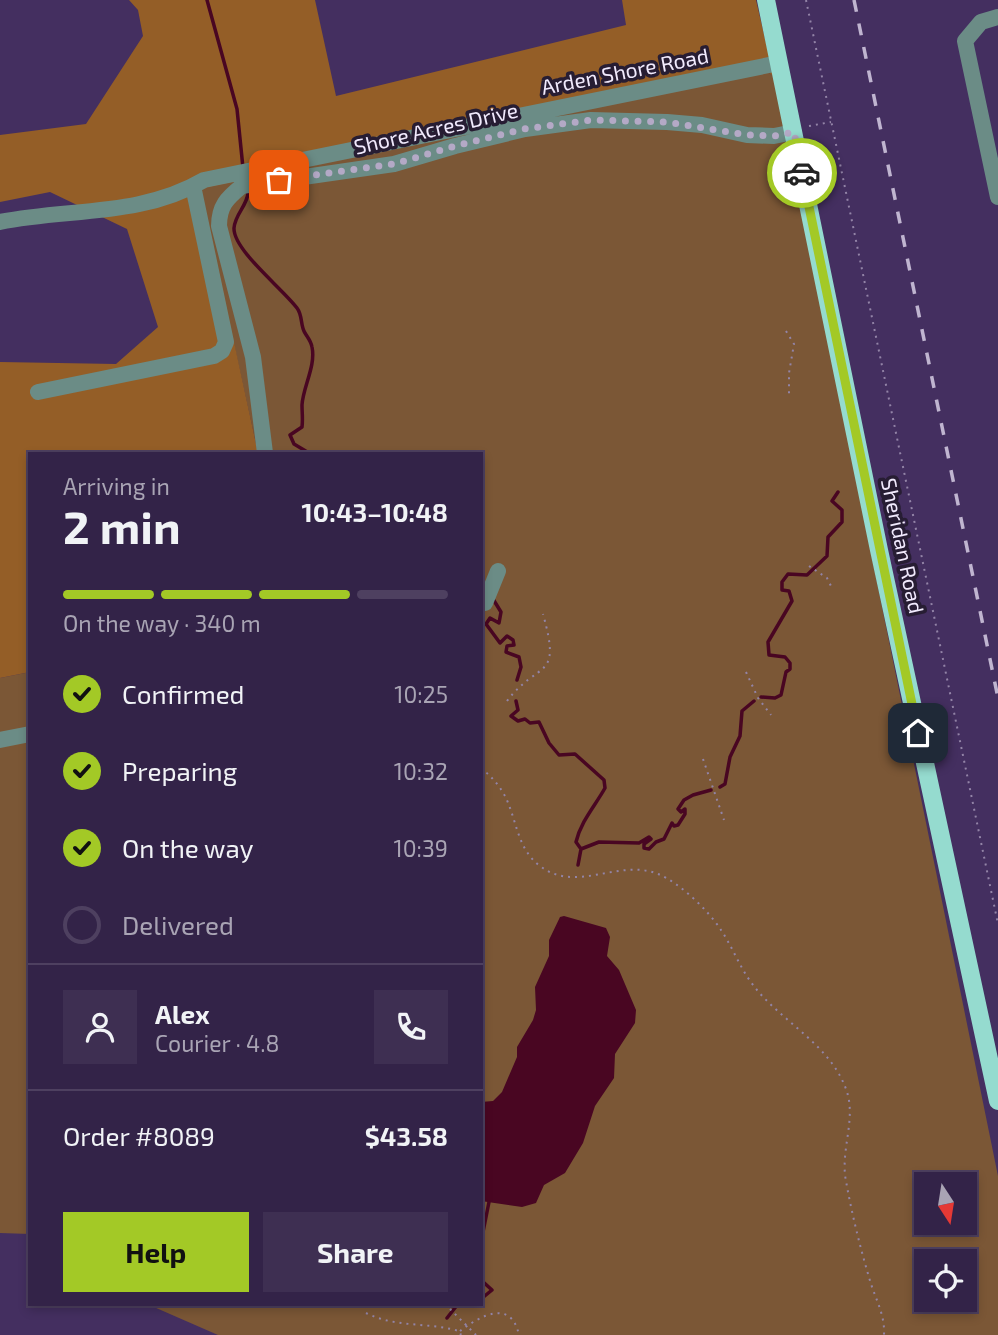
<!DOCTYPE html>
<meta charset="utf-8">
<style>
body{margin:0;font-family:"Exo 2",sans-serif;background:#3e2f52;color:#f1f3f6;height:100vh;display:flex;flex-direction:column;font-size:26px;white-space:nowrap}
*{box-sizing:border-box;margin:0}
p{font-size:23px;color:#a9a4b4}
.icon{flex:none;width:38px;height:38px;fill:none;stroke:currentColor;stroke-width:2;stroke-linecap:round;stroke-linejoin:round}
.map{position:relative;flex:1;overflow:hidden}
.panel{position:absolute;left:28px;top:452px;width:455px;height:854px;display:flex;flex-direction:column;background:#332348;border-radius:0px;box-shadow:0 4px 10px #0003,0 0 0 2px #4e4060}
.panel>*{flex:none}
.needle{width:46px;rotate:168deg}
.controls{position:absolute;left:914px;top:1172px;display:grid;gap:14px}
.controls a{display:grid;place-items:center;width:63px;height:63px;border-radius:0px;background:#332348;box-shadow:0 4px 10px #0003,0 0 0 2px #4e4060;font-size:35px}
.pin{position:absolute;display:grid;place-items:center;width:60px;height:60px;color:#fff;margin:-30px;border-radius:14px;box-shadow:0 4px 10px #0006}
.courier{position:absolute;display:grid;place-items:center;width:70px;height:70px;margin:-35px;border:5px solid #a3c926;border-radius:50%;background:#fff;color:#222;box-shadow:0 2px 9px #0007}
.summary em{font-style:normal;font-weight:700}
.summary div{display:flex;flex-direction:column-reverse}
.summary{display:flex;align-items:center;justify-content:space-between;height:119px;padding:0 35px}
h1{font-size:46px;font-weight:700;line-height:52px}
.bar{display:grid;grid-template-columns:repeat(4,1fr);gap:10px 7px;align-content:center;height:84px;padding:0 35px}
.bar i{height:9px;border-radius:5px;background:#4e4060}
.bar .selected{background:#a3c926}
.bar p{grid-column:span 4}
.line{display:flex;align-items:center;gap:18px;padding:0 35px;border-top:2px solid #4e4060}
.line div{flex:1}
.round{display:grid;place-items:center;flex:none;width:74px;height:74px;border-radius:0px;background:#3e2f52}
ol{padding:0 35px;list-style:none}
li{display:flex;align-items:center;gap:21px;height:77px}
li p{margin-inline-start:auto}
li .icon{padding:7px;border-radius:50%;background:#a3c926;color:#111;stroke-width:4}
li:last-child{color:#a9a4b4}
li i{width:38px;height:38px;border:4px solid #4e4060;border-radius:50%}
.primary-button{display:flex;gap:14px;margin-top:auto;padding:14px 35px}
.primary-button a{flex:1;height:80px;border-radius:0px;background:#a3c926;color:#111;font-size:28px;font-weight:700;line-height:80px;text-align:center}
.primary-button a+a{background:#3e2f52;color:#f1f3f6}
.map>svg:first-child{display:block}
</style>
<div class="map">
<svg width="998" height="1335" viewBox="0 0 998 1335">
<rect width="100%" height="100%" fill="#442f60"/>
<path fill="#7b5736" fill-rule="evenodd" d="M 767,71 L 774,77 L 998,1176 L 998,1335 L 218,1335 L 147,1304 L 481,1304 L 481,453 L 258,453 L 200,189 ZM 926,1185 L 964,1185 L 964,1223 L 926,1223 ZM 926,1262 L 964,1262 L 964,1300 L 926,1300 Z
M 30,672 L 30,1234 L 0,1233 L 0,678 Z"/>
<path fill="#945e27" d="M 129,0 L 315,0 L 336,96 L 626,25 L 622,0 L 756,0 L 774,77 L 767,71 L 201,189 L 258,453 L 30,453 L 30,672 L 0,678 L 0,362 L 116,364 L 158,327 L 127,229 L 50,192 L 0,202 L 0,135 L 86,124 L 143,36 L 138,10 Z"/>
<path fill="#490622" d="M 564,916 L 606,928 L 610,937 L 607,956 L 619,970 L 636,1010 L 635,1023 L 615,1054 L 614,1078 L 595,1106 L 583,1143 L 565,1173 L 544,1185 L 536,1203 L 522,1207 L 481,1201 L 481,1102 L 493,1101 L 502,1092 L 517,1057 L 517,1047 L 533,1020 L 536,1010 L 535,987 L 549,956 L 549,940 L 560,917 Z"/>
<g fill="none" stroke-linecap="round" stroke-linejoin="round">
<path stroke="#490622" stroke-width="3.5" d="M 207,0 L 237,109 L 243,168
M 248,193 C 247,206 235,214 234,228 C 233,250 283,289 297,308 C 303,316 300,325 305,333 C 308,338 311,341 312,347 C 316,366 303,387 302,405 C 302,413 303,419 302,427 L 290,435 L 294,444 L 309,453
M 493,599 L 501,612 L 499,623 L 490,618 L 486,624 L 500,643 L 507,636 L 513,640 L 514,645 L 507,646 L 506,652 L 519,657 L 521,667 L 517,680
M 761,697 L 775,698 L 781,695 L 786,672 L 790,669 L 790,663 L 785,657 L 769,655 L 768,642 L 792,601 L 789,591 L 782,590 L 782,582 L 788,574 L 807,575 L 827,556 L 828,537 L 842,522 L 842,510 L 832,501 L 838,492
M 516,701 L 518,710 L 511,716 L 518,721 L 525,719 L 530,723 L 539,722 L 549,743 L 559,755 L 575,754 L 604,780 L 605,788 C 595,806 581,821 576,842 L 581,849 L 578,865
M 720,787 L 725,784 L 730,757 L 740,736 L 742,711 L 754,701
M 581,849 L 599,842 L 639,843 L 649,837 L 651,839 L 644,844 L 644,848 L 649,849 L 656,842 L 664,839 L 672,823 L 674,826 L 678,825 L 685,814 L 685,809 L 681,812 L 678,809 L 684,800 L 693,795 L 711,790
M 481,1242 L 489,1202
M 481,1280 L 492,1290 L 481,1299
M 447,1318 L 458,1304"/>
<path stroke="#9384a7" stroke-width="2" stroke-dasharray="2 5" stroke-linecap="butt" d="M 806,0 L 998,924
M 809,126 L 831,122
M 786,331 L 794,344 L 789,373 L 789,398
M 809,566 L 827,578 L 832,588
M 746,672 L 758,698 L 771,715
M 507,701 C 539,659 562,682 543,614
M 703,759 L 724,820
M 481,768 C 491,776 499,785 505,796 C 517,820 517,849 540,866 C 576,894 619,858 658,874 C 680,883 708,910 721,930 C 733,948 740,968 753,985 C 781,1022 832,1045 847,1092 C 856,1120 840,1152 846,1181 C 852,1215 861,1251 871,1284 C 877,1302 885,1316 884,1335
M 366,1313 C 396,1328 428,1322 459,1331 L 461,1335
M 460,1331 C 480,1316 511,1298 519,1335"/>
<path stroke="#6b8c86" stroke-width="16" d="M 998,17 L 981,22 L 965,41 L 998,197
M 0,222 C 69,208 141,217 204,180 L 779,63
M 38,392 L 214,356 L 222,351 L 226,342 L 193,186
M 265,453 L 253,357 L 219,226 C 219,206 227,198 242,186 L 394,164 L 455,146 L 525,129 L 591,120 L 667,122 L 702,125 L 747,135 L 774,136 L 794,132
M 485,603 L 498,571
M 0,740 L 30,734"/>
<path stroke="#95dbcf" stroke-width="18" d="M 766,0 L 879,550 L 998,1101"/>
<path stroke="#c0b5d0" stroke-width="3.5" stroke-dasharray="12 12" stroke-linecap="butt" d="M 854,0 L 998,698"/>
<path stroke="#9384a7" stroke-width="2" stroke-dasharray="2 5" stroke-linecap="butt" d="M 445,1304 L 476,1335"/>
</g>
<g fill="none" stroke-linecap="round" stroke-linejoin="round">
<path stroke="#b4a9c6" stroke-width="7" stroke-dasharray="0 12.6" d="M 279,180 L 394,164 L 455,146 L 524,129 L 591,120 L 667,122 L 747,135 L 774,136 L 794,132 L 802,173"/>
<path stroke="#a3c926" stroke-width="9" d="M 802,173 L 918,733"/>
</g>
<g text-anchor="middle" stroke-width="7" stroke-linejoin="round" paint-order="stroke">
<g font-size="21" fill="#f1eafd" stroke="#271d33">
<text transform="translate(625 72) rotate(-11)" y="7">Arden Shore Road</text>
<text transform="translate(436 129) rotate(-13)" y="7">Shore Acres Drive</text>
<text transform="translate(902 546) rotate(78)" y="7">Sheridan Road</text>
</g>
</g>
</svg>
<div class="controls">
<a><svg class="needle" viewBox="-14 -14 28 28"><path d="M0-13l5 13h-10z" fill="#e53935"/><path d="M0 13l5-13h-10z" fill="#a9a4b4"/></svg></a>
<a><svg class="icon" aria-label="locate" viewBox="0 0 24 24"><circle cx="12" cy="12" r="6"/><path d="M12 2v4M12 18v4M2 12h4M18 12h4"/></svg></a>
</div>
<div class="pin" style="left:279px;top:180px;background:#ea580c"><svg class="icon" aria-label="bag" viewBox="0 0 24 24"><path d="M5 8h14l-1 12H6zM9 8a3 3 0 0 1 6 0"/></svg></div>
<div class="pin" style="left:918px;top:733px;background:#1f2937"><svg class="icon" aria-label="home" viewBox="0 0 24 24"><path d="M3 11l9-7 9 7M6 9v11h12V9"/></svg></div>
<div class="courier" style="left:802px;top:173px"><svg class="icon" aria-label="car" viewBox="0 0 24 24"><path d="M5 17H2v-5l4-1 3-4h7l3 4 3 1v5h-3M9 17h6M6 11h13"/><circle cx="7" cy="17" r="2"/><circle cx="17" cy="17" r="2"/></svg></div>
<section class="panel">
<div class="summary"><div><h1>2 min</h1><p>Arriving in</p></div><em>10:43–10:48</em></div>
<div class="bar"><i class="selected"></i><i class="selected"></i><i class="selected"></i><i></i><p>On the way · 340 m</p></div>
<ol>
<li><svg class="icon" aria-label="check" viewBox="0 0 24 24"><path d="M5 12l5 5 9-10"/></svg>Confirmed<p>10:25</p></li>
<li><svg class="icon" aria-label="check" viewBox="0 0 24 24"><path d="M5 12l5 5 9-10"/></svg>Preparing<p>10:32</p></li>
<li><svg class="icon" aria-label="check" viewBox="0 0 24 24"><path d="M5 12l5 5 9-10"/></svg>On the way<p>10:39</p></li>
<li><i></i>Delivered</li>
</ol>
<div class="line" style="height:126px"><a class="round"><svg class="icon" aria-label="person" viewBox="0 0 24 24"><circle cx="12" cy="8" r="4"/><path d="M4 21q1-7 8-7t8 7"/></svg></a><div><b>Alex</b><p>Courier · 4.8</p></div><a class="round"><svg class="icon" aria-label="phone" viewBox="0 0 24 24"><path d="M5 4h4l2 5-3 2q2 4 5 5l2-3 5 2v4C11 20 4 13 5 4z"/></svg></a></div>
<div class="line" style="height:91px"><div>Order #8089</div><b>$43.58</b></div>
<div class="primary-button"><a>Help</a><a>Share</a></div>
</section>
</div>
